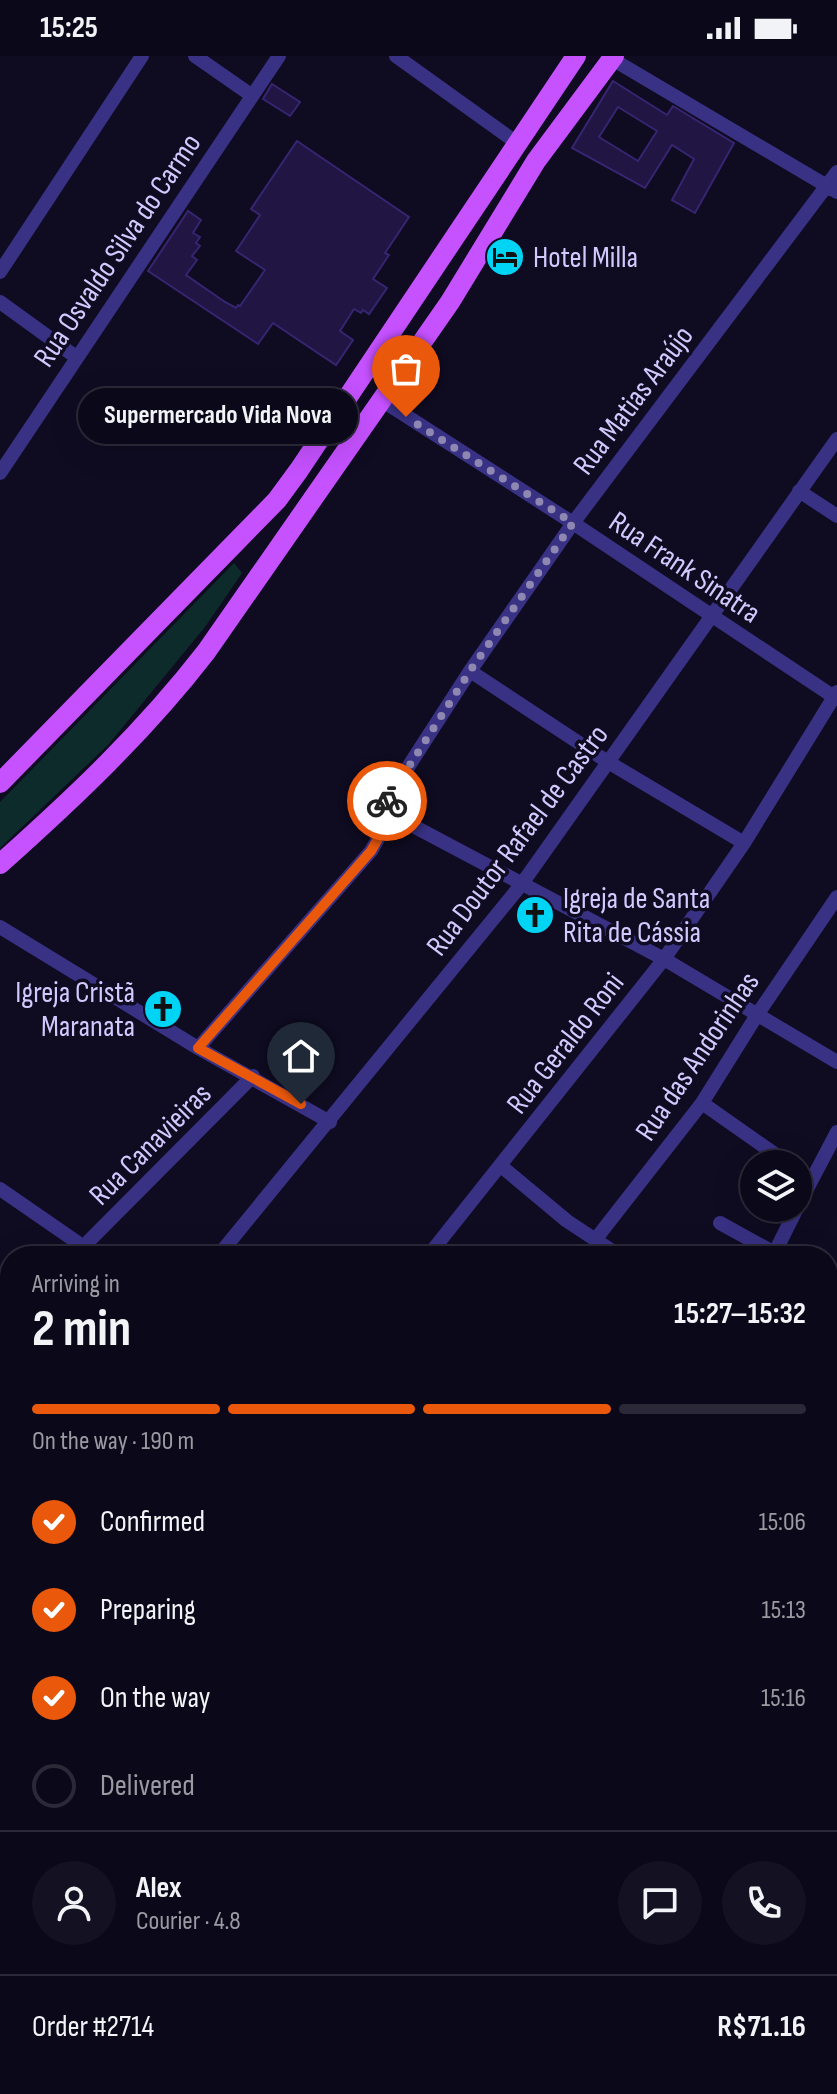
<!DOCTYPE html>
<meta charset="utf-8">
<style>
body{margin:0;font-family:"Sofia Sans Condensed",sans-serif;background:#141122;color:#f1f3f6;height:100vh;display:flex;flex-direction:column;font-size:30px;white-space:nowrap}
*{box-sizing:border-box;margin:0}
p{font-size:26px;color:#9a9aa2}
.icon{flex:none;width:44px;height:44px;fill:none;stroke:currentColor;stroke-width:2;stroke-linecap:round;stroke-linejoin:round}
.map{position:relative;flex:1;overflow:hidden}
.sheet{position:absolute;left:0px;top:1190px;width:838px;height:848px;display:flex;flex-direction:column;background:#0b0819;border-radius:32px 32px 0 0;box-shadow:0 8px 32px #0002,0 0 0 2px #2b2938}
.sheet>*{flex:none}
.tools{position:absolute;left:740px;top:1094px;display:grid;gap:16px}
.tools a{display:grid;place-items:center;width:72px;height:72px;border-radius:50%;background:#0b0819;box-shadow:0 8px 32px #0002,0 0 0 2px #2b2938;font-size:40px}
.pin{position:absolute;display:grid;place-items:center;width:68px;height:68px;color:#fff;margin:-82px -34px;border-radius:50% 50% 50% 0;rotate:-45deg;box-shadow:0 0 8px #0007}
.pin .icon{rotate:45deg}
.courier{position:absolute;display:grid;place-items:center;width:80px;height:80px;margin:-40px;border:6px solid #ea580c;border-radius:50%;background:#fff;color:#222;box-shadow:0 2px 10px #0007}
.bubble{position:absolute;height:56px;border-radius:28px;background:#0b0819;box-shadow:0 8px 32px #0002,0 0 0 2px #2b2938;font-size:26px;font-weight:700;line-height:56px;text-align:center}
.overview em{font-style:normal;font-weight:700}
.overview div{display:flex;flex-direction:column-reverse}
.overview{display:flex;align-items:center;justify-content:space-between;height:136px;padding:0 32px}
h1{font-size:52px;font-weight:700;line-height:60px}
.bar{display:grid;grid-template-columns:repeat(4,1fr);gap:12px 8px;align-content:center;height:96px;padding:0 32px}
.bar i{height:10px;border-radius:6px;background:#2b2938}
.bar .active{background:#ea580c}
.bar p{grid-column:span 4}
.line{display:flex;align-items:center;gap:20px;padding:0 32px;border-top:2px solid #2b2938}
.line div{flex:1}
.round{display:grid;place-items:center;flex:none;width:84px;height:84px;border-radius:42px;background:#141122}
ol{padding:0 32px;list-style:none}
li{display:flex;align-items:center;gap:24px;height:88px}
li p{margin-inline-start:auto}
li .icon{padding:8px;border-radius:50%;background:#ea580c;color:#fff;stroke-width:4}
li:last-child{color:#9a9aa2}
li i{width:44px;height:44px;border:4px solid #2b2938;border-radius:50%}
.status{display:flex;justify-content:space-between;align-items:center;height:56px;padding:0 40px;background:#0b0819;direction:ltr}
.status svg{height:22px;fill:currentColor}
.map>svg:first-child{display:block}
</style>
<div class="status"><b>15:25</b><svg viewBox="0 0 49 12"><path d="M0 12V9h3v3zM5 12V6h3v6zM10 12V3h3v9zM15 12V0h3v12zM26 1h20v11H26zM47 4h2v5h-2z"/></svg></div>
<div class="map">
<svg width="837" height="2038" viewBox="0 0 837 2038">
<rect width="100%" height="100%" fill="#0f0b21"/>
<path fill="#0d2b2b" d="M 234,507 L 242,517 L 205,571 L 108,689 L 0,792 L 0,746 Z
M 10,1863 L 10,1948 L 0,1964 L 0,1881 Z
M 0,1971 L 10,1978 L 10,2028 L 73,2028 L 86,2038 L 0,2038 Z"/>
<path fill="#201543" stroke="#372571" stroke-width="2" fill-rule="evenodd" d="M 613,25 L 667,59 L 673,50 L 734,87 L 695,157 L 672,144 L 694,103 L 672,89 L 645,132 L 572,92 ZM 618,51 L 657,75 L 638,105 L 599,81 Z
M 272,28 L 300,46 L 290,60 L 263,43 Z
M 297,85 L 409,161 L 385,197 L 389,199 L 373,223 L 387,232 L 369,258 L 363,254 L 361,257 L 354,253 L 340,275 L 353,284 L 336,309 L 273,267 L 258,288 L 148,215 L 188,155 L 201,164 L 193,177 L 200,181 L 196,187 L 200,190 L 192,200 L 197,204 L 186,219 L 225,246 L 236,252 L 238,249 L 240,250 L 265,214 L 236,195 L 260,159 L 251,153 Z"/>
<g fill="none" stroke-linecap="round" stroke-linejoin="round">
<path stroke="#383184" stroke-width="14" d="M 195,0 L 251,39
M 396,0 L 517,87
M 612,3 L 837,136
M 0,216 L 142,0
M 0,246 L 76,301
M 383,345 L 573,467 L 837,643
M 0,417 L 279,0
M 799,435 L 837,460
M 470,615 L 608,706 L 744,787
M 385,755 L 664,903 L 837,1006
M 0,871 L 198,992 L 330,1066
M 198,992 L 371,795 L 383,774 L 390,739 L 470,615 L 573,467 L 837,116
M 702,1047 L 789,1108
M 501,1110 L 567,1165 L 620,1200
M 0,1133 L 97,1200
M 798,1150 L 837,1076
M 720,1167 L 780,1200
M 595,1184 L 702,1047 L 757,959 L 837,841
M 83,1191 L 253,1020
M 218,1200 L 521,829 L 837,383
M 428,1200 L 664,903 L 744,787 L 837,636
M 773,1200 L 797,1152
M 828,1224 L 837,1229
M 828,1321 L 837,1325
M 828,1408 L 837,1397
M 4,1535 L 10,1521
M 0,1662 L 10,1667
M 0,1838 L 10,1842
M 828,1875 L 837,1879
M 828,2026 L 837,2030
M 203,2028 L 221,2038
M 434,2028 L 456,2038
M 652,2038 L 657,2028"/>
<path stroke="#c551ff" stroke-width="20" d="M 0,727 L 277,444 L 299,414 L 576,0
M 0,808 C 75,741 144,676 206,596 L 450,246 L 536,105 L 614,0"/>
</g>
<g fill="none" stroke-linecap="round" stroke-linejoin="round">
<path stroke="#8e87b1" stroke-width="8" stroke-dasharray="0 14.4" d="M 387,745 L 470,615 L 573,467 L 406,361"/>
<path stroke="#ea580c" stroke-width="10" d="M 301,1048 L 198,992 L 371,795 L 383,774 L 387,745"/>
</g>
<defs>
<g id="hotel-disc" transform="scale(2)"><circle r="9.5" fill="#00d4f5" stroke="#0f0b21"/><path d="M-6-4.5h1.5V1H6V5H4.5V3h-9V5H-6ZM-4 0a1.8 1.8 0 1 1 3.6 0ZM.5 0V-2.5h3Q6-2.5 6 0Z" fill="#111"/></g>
<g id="church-disc" transform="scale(2)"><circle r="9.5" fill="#00d4f5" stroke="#0f0b21"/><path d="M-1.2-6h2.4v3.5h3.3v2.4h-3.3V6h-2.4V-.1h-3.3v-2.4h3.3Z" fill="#111"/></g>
</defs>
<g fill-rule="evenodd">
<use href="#hotel-disc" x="505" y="201"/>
<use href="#church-disc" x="535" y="859"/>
<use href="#church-disc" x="163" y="953"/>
</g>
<g text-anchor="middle" stroke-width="7" stroke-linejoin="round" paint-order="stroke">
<g font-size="30" fill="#d2caff" stroke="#0f0b21">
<text transform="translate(117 194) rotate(-56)" y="10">Rua Osvaldo Silva do Carmo</text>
<text transform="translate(633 344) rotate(-53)" y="10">Rua Matias Araújo</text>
<text transform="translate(685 511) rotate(34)" y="10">Rua Frank Sinatra</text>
<text transform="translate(517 784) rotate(-53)" y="10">Rua Doutor Rafael de Castro</text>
<text transform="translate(565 987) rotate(-52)" y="10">Rua Geraldo Roni</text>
<text transform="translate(697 1000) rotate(-56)" y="10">Rua das Andorinhas</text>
<text transform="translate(150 1088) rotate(-45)" y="10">Rua Canavieiras</text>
</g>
<g font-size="30" fill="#d2caff" stroke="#0f0b21" text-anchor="start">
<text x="533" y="211">Hotel Milla</text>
<text x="563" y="852">Igreja de Santa<tspan x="563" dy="34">Rita de Cássia</tspan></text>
<text x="135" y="946" text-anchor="end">Igreja Cristã<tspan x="135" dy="34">Maranata</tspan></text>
</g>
</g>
</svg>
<div class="tools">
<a><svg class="icon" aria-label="layers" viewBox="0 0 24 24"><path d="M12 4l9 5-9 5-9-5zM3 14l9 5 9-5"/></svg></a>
</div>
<div class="pin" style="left:406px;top:361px;background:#ea580c"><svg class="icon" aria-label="bag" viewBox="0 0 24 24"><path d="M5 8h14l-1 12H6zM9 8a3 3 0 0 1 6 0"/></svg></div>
<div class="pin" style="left:301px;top:1048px;background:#1f2937"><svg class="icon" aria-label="home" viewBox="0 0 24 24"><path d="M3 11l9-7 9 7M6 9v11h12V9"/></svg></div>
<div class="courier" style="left:387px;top:745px"><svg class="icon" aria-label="bike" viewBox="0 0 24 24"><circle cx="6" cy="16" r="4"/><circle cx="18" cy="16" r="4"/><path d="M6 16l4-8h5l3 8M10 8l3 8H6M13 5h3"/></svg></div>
<div class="bubble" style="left:78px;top:332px;width:280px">Supermercado Vida Nova</div>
<section class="sheet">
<div class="overview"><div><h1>2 min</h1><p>Arriving in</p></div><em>15:27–15:32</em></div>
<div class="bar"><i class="active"></i><i class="active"></i><i class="active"></i><i></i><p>On the way · 190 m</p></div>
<ol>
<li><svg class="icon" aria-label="check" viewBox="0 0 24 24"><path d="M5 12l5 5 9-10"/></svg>Confirmed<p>15:06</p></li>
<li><svg class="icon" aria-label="check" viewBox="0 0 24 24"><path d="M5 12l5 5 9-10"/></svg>Preparing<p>15:13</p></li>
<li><svg class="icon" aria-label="check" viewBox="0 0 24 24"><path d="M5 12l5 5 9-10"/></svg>On the way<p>15:16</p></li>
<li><i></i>Delivered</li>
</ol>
<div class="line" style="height:144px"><a class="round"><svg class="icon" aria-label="person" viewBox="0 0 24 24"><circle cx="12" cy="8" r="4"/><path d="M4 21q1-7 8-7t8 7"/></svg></a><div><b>Alex</b><p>Courier · 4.8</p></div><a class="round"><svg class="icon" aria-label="chat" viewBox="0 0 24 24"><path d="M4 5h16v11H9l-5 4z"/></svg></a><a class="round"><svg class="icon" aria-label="phone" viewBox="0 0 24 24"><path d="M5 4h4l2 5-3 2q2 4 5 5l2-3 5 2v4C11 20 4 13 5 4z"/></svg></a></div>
<div class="line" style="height:104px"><div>Order #2714</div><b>R$71.16</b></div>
</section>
</div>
